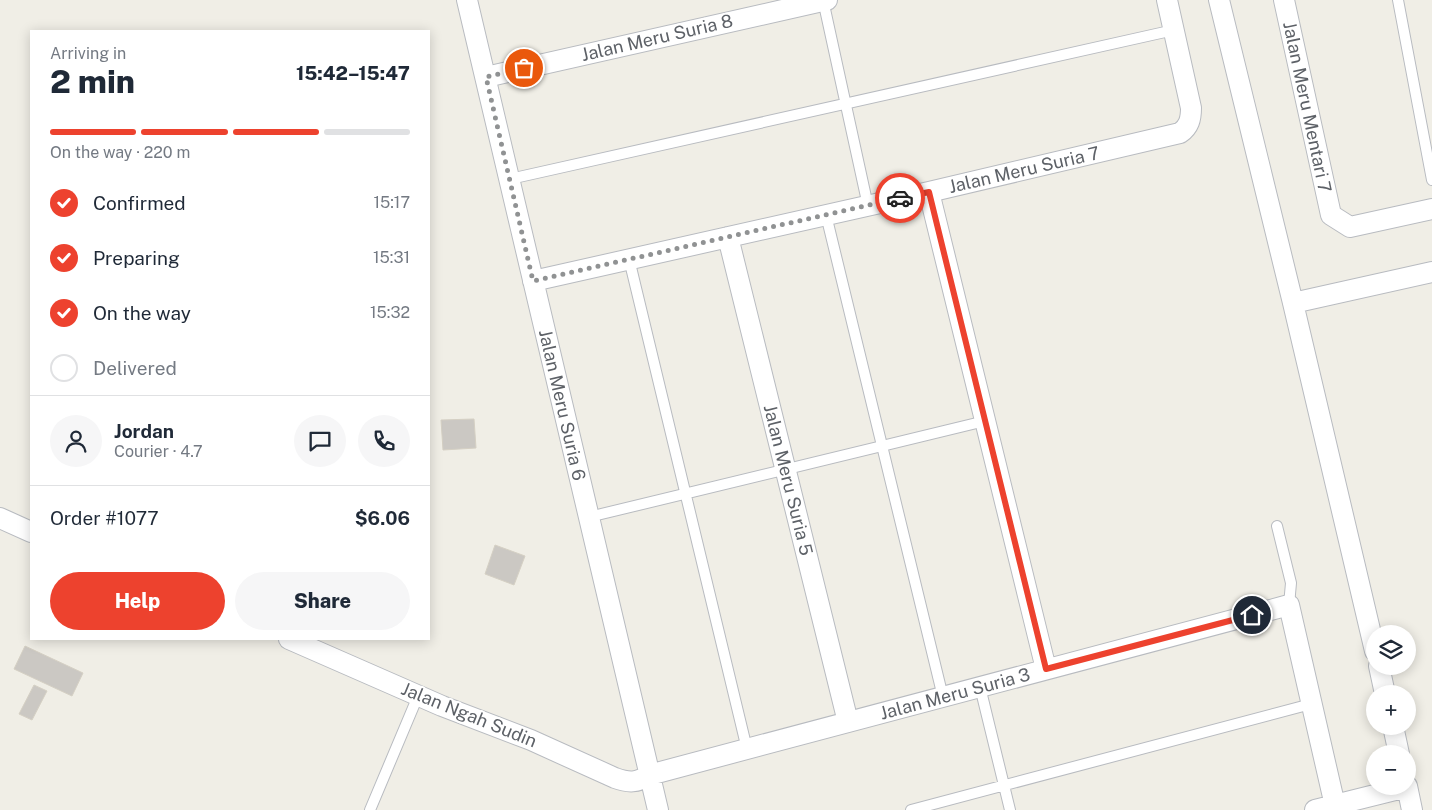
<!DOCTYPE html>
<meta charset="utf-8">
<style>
body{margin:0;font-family:"Public Sans",sans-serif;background:#f6f6f7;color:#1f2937;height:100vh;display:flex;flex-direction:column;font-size:19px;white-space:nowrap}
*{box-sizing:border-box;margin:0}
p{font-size:16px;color:#747a83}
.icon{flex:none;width:28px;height:28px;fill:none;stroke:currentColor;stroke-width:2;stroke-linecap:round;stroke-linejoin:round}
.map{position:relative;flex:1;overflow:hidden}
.side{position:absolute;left:30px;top:30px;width:400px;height:610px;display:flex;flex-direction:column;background:#fff;border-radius:0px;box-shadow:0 2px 12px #0003}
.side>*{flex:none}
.fabs{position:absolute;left:1366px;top:625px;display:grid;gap:10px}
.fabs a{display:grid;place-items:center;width:50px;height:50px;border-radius:50%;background:#fff;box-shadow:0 2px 12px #0003;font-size:25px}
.pin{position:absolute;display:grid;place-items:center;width:42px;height:42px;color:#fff;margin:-21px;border:2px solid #fff;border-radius:50%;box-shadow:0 1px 5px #0007}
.courier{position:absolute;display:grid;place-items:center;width:50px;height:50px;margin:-25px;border:4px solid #ed422e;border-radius:50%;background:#fff;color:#222;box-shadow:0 1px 6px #0007}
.head em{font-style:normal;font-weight:800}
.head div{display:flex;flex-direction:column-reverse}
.head{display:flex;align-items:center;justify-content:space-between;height:85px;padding:0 20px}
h1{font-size:32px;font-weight:800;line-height:38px}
.bar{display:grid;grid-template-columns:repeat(4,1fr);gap:8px 5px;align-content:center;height:60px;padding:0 20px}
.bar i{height:6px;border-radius:4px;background:#e0e1e3}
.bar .active{background:#ed422e}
.bar p{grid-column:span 4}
.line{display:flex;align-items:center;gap:12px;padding:0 20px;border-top:1px solid #e0e1e3}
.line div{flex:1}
.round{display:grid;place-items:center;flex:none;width:52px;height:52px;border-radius:26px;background:#f6f6f7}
ol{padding:0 20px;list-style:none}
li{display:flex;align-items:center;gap:15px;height:55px}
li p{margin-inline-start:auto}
li .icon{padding:5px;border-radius:50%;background:#ed422e;color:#fff;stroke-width:4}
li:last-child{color:#747a83}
li i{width:28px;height:28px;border:2px solid #e0e1e3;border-radius:50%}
.primary-button{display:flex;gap:10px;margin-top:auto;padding:10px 20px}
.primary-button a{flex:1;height:58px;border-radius:30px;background:#ed422e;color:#fff;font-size:20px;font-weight:800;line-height:58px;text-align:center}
.primary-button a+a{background:#f6f6f7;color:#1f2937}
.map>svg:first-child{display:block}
</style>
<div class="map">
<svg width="1432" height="810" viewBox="0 0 1432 810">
<rect width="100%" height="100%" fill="#f0eee6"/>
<path fill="#cbc8c3" stroke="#d5d0c4" d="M 474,419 L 476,448 L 443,450 L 441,420 Z
M 495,545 L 525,556 L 514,585 L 485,574 Z
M 25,646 L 83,673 L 72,696 L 14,669 Z
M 34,685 L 47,691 L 32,720 L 19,714 Z"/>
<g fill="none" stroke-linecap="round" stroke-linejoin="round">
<g stroke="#b8bbc0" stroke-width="12">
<path id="service" d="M 823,0 L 868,206
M 1398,0 L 1432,180
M 510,179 L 1174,30
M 826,215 L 943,697
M 629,259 L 747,749
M 589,517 L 985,421
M 1277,526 L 1291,583 L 1289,605
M 980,687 L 1010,810
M 370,810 L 418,696
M 911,810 L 1311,704"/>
</g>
<g stroke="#b8bbc0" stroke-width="22">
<path id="minor" d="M 467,0 L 658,810
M 1219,0 L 1293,303 L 1375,651
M 1284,0 L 1331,215 L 1350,227 L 1432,209
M 486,77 L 827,0
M 929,192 L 1046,669
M 728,237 L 848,722
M 533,281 L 929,192 L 1180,133 C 1189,127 1191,119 1191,108 L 1167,0
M 1293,303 L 1432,272
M 0,518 L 31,532
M 289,639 L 442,706 L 531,740 L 615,778 C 629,783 637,783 649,775 L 1289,605 L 1336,810
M 1379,666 L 1385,694
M 1393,726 L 1399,754
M 1407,786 L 1412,810
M 1315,810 L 1407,787"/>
</g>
<use href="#service" stroke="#fff" stroke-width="10"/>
<use href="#minor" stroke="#fff" stroke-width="20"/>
</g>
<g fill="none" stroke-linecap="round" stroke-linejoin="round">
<path stroke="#909293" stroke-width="5" stroke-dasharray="0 9" d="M 524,68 L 486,77 L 533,281 L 900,198"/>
<path stroke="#ed422e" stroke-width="6" d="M 900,198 L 929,192 L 1046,669 L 1252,615"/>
</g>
<g text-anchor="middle" stroke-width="4" stroke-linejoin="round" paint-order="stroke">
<g font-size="18" fill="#5d6167" stroke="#fff">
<text transform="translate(657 38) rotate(-13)" y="6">Jalan Meru Suria 8</text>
<text transform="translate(1307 107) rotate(78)" y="6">Jalan Meru Mentari 7</text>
<text transform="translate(1024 170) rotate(-13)" y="6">Jalan Meru Suria 7</text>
<text transform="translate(562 405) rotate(77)" y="6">Jalan Meru Suria 6</text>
<text transform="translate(788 480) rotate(76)" y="6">Jalan Meru Suria 5</text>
<text transform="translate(955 694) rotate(-15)" y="6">Jalan Meru Suria 3</text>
<text transform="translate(469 715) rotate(22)" y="6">Jalan Ngah Sudin</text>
</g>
</g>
</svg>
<div class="fabs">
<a><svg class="icon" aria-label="layers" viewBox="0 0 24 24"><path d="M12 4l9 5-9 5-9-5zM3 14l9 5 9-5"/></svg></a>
<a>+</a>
<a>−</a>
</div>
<div class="pin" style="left:524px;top:68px;background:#ea580c"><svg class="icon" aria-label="bag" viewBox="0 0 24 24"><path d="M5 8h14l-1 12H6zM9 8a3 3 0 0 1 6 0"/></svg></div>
<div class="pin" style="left:1252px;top:615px;background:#1f2937"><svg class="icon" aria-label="home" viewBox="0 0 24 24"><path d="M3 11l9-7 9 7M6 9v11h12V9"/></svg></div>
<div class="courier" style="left:900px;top:198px"><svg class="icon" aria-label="car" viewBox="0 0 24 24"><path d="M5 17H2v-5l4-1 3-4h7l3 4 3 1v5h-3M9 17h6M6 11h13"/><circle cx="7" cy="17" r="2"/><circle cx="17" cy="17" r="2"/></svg></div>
<section class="side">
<div class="head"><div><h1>2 min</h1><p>Arriving in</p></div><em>15:42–15:47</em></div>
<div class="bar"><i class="active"></i><i class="active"></i><i class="active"></i><i></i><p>On the way · 220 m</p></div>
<ol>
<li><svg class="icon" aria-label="check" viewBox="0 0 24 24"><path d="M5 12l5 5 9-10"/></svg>Confirmed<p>15:17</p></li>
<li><svg class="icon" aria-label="check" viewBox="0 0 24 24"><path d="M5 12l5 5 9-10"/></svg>Preparing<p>15:31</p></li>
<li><svg class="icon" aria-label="check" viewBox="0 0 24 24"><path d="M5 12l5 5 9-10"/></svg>On the way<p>15:32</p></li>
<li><i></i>Delivered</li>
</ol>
<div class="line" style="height:90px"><a class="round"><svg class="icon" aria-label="person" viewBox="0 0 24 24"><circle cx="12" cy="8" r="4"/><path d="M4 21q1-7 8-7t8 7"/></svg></a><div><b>Jordan</b><p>Courier · 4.7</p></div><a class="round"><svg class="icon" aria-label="chat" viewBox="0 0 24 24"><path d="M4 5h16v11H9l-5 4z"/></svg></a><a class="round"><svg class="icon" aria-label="phone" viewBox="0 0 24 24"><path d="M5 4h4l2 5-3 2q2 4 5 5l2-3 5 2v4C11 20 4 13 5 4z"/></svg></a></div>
<div class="line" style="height:65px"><div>Order #1077</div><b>$6.06</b></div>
<div class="primary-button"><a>Help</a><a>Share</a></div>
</section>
</div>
